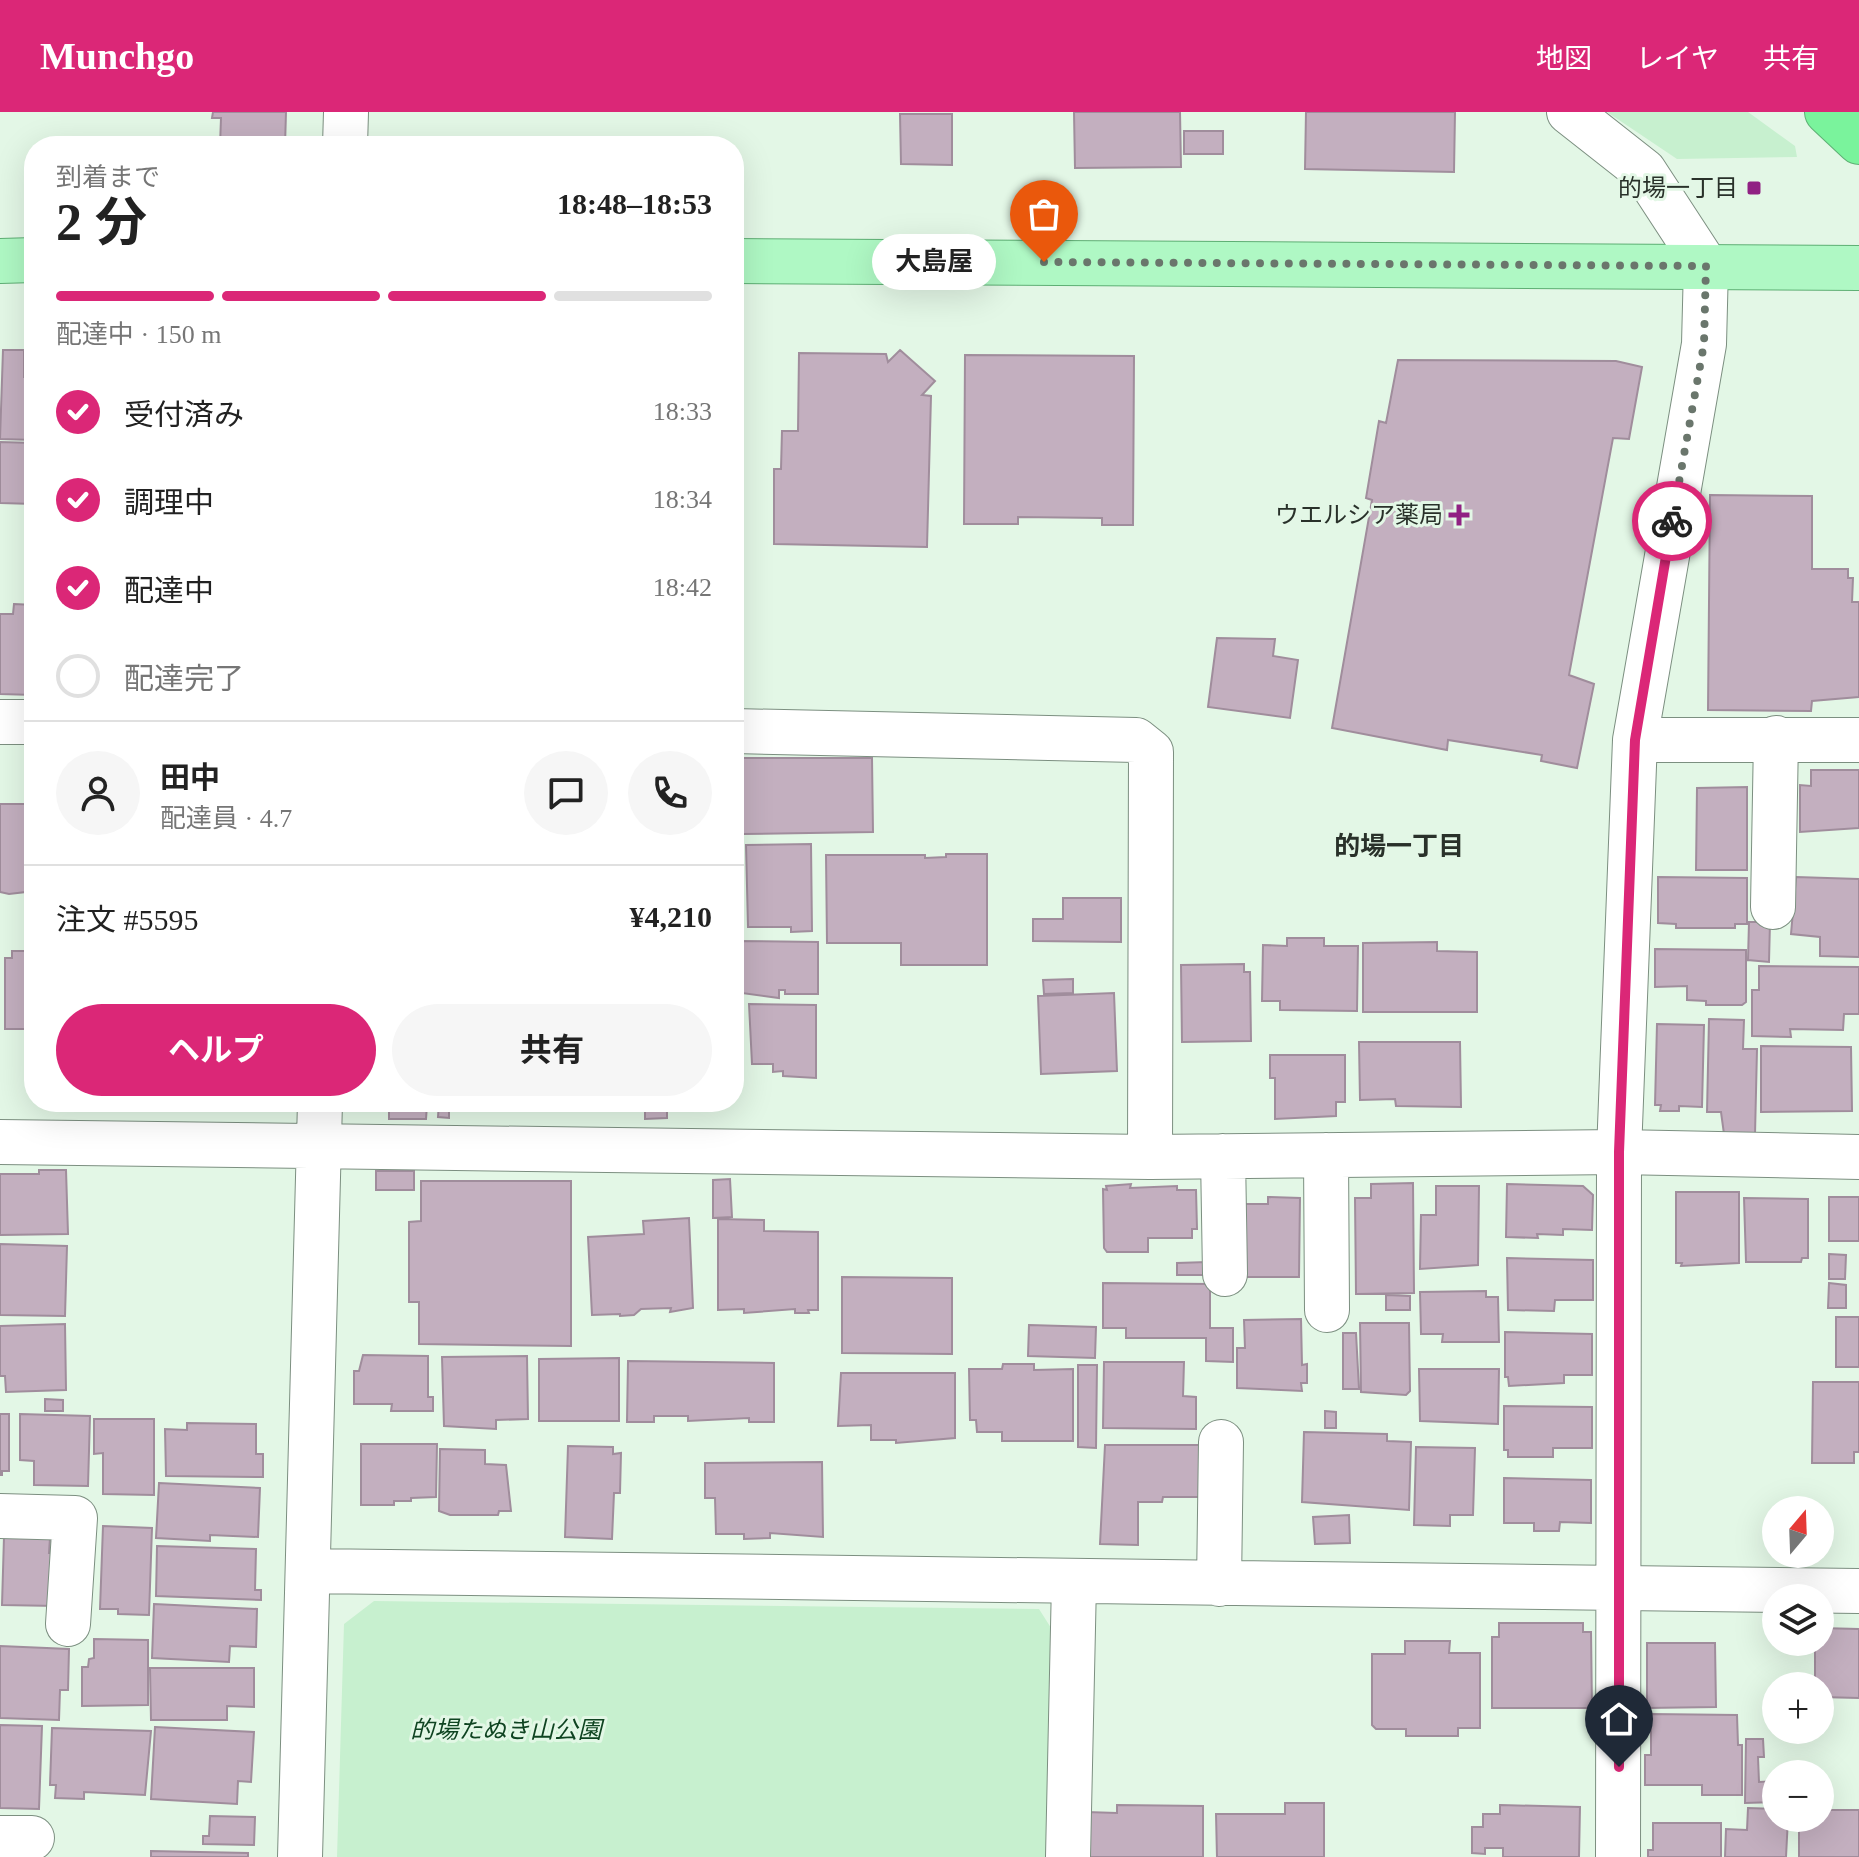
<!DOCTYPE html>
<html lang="ja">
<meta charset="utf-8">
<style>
body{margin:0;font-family:"Times New Roman","Noto Sans JP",serif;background:#f6f6f6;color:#222;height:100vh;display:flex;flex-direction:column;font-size:30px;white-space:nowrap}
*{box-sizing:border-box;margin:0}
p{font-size:26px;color:#767676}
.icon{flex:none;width:44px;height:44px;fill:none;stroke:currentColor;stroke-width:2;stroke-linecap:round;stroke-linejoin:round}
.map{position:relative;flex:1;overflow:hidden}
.side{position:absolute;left:24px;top:24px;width:720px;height:976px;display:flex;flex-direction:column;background:#fff;border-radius:32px;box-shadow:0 8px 32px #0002}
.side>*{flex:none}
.needle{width:52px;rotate:19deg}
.tools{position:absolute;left:1762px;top:1384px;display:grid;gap:16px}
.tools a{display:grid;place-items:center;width:72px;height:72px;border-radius:50%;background:#fff;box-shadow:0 8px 32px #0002;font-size:40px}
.pin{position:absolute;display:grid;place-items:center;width:68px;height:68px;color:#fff;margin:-82px -34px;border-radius:50% 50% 50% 0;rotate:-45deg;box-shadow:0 0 8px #0007}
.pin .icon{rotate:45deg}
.courier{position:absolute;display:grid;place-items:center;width:80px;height:80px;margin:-40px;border:6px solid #db2777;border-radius:50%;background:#fff;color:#222;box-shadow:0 2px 10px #0007}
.bubble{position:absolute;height:56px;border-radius:28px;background:#fff;box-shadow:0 8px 32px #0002;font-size:26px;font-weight:700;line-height:56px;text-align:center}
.overview em{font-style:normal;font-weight:700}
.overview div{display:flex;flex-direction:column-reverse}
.overview{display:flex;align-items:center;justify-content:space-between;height:136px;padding:0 32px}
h1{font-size:52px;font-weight:700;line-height:60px}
.bar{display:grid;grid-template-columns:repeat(4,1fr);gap:12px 8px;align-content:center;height:96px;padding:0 32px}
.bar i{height:10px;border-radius:6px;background:#e0e0e0}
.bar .active{background:#db2777}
.bar p{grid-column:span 4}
.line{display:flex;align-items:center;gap:20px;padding:0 32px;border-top:2px solid #e0e0e0}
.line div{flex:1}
.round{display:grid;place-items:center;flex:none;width:84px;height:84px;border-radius:42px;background:#f6f6f6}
ol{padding:0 32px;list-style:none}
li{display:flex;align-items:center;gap:24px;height:88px}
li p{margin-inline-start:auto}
li .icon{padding:8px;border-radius:50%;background:#db2777;color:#fff;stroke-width:4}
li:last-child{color:#767676}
li i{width:44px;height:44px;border:4px solid #e0e0e0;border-radius:50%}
.button{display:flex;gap:16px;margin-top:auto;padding:16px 32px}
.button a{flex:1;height:92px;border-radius:48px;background:#db2777;color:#fff;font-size:32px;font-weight:700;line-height:92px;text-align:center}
.button a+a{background:#f6f6f6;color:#222}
header{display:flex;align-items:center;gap:48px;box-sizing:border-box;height:112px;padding:0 40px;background:#db2777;color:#fff}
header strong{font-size:38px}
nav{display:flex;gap:44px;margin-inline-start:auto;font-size:28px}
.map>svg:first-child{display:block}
</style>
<header>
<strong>Munchgo</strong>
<nav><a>地図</a><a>レイヤ</a><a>共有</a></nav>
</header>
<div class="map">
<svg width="1859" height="1745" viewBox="0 0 1859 1745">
<rect width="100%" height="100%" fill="#e3f7e6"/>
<path fill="#c7f0cf" d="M 1607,0 L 1748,0 L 1795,34 L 1797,45 L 1677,47 Z
M 374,1489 L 1039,1497 L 1053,1519 L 1050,1745 L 337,1745 L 344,1512 Z"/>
<path fill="#c3afbf" stroke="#a08d9c" stroke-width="2" d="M 213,0 L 286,0 L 285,34 L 220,34 L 221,6 L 212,6 Z
M 1074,0 L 1180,0 L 1181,55 L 1075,56 Z
M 1306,0 L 1455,0 L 1454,60 L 1305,57 Z
M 900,2 L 952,2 L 952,53 L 901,52 Z
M 1184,19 L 1223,19 L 1223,42 L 1184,42 Z
M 3,238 L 24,238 L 24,265 L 34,265 L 34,328 L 0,327 Z
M 900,238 L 935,269 L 922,283 L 931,284 L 927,435 L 774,432 L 774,357 L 781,357 L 782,319 L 798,319 L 799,241 L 886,242 L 888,250 Z
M 965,243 L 1134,244 L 1133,413 L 1102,413 L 1102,406 L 1018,405 L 1018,412 L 964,412 Z
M 1398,248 L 1616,249 L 1642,255 L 1629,327 L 1613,326 L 1569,563 L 1594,572 L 1577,656 L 1541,649 L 1542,643 L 1448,628 L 1447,638 L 1332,616 L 1372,388 L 1366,386 L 1379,309 L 1386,311 Z
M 0,330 L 34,331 L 34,392 L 0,391 Z
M 1710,383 L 1812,384 L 1812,457 L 1848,457 L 1848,466 L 1853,466 L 1852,490 L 1859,490 L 1859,585 L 1812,589 L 1811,599 L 1708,598 Z
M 14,492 L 34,493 L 34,583 L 0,582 L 0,502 L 13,502 Z
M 1217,526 L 1275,527 L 1273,544 L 1298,548 L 1290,606 L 1208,595 Z
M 742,646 L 872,646 L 873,720 L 743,722 Z
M 1811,658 L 1859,658 L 1859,716 L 1800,720 L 1800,673 L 1811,674 Z
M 1747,675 L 1747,758 L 1696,758 L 1697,676 Z
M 0,692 L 34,692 L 34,779 L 9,782 L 0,780 Z
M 811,732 L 812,819 L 791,820 L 791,815 L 748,815 L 746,733 Z
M 946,742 L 987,742 L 987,853 L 901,853 L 901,831 L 827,831 L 826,743 L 925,743 L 925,746 L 946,745 Z
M 1658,765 L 1747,766 L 1747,812 L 1735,812 L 1735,816 L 1676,816 L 1676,812 L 1658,811 Z
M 1796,765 L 1859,767 L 1859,845 L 1820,844 L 1820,825 L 1791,822 Z
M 1063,786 L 1121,786 L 1121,830 L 1033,829 L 1033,807 L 1063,807 Z
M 1749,810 L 1770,810 L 1769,850 L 1748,848 Z
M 1287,826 L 1324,826 L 1324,834 L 1358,834 L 1357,899 L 1280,898 L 1280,889 L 1262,889 L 1263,833 L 1287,834 Z
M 736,829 L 818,830 L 818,882 L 785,882 L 785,878 L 779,878 L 779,886 L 734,880 Z
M 1437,830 L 1437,839 L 1477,840 L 1477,900 L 1363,900 L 1363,831 Z
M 1655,837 L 1746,838 L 1746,890 L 1742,893 L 1706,893 L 1706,889 L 1687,888 L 1687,874 L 1655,875 Z
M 12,839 L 34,839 L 34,917 L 5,917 L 5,846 L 12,846 Z
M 1244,852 L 1244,860 L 1250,860 L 1251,929 L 1182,930 L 1181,853 Z
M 1759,854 L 1859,855 L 1859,902 L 1844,902 L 1843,918 L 1790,917 L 1791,925 L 1752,924 L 1752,878 L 1759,878 Z
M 1073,867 L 1073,881 L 1044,882 L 1043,868 Z
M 1114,881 L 1117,959 L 1041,962 L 1038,884 Z
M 749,892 L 816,893 L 816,966 L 783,964 L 783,959 L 773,960 L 773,952 L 752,952 Z
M 1709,907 L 1744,908 L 1743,937 L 1757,937 L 1755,1023 L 1724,1022 L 1721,1000 L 1707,1000 Z
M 1657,912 L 1704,913 L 1702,995 L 1679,994 L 1679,999 L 1660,999 L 1661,993 L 1655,993 Z
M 1359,930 L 1460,930 L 1461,995 L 1396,994 L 1395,987 L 1360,988 Z
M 1761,934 L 1851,935 L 1852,999 L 1761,1000 Z
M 1270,943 L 1345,943 L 1345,990 L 1336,990 L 1336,1004 L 1275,1007 L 1275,966 L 1270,966 Z
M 439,990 L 449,990 L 449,1006 L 438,1005 Z
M 593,990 L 639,990 L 639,999 L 592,998 Z
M 645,990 L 691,990 L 690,995 L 667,999 L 667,1006 L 645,1007 Z
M 389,993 L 427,993 L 426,1007 L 389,1007 Z
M 39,1058 L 66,1058 L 68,1122 L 0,1123 L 0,1062 L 39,1062 Z
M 376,1059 L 414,1059 L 414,1078 L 376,1078 Z
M 730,1067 L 732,1105 L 713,1106 L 713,1068 Z
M 421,1069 L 571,1069 L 571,1234 L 419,1232 L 419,1190 L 409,1190 L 409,1110 L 421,1109 Z
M 1413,1071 L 1414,1181 L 1356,1182 L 1355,1086 L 1371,1086 L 1371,1072 Z
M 1131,1072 L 1130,1076 L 1177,1074 L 1177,1078 L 1196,1078 L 1197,1117 L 1192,1117 L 1192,1126 L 1148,1126 L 1148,1140 L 1107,1140 L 1104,1136 L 1103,1077 L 1107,1078 L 1106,1074 Z
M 1507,1072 L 1583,1074 L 1593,1083 L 1592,1118 L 1563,1117 L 1563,1123 L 1537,1122 L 1538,1126 L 1506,1125 Z
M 1436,1074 L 1479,1074 L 1478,1153 L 1420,1157 L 1421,1103 L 1436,1103 Z
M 1676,1080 L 1739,1080 L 1739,1151 L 1681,1154 L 1682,1151 L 1676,1151 Z
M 1268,1085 L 1300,1086 L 1299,1165 L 1237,1165 L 1237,1092 L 1268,1092 Z
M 1829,1085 L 1859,1085 L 1859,1129 L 1829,1129 Z
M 1744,1086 L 1808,1087 L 1808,1146 L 1802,1146 L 1801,1150 L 1746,1150 Z
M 689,1106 L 693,1196 L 670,1200 L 671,1196 L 641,1197 L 634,1203 L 620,1204 L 620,1202 L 592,1203 L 588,1125 L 644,1122 L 643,1109 Z
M 718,1107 L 764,1108 L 764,1119 L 818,1120 L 818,1198 L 808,1198 L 809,1201 L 795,1201 L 795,1197 L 744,1201 L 744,1197 L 718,1198 Z
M 0,1132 L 67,1134 L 65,1204 L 0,1203 Z
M 1829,1142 L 1846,1143 L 1845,1167 L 1829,1167 Z
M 1507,1146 L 1593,1148 L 1593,1188 L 1555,1188 L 1554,1199 L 1508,1198 Z
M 1207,1150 L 1207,1163 L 1177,1163 L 1177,1151 Z
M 842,1165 L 952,1166 L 952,1242 L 842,1241 Z
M 1103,1171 L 1210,1172 L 1210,1216 L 1233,1216 L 1233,1250 L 1206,1249 L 1206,1226 L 1126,1226 L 1126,1216 L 1103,1216 Z
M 1829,1171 L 1846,1173 L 1846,1196 L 1828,1196 Z
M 1486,1179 L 1486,1185 L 1498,1185 L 1499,1230 L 1442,1230 L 1443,1222 L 1421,1222 L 1420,1180 Z
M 1386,1183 L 1410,1184 L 1410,1198 L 1386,1198 Z
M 1836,1205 L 1859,1205 L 1859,1255 L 1836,1255 Z
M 1301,1207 L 1302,1253 L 1307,1252 L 1307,1271 L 1301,1271 L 1302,1279 L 1237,1276 L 1237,1236 L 1245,1236 L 1244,1208 Z
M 1360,1211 L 1409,1211 L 1410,1279 L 1406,1283 L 1361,1280 Z
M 65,1212 L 66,1278 L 6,1280 L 5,1264 L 0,1264 L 0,1214 Z
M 1029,1213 L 1096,1215 L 1095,1246 L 1028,1244 Z
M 1505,1220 L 1592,1222 L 1592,1263 L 1564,1263 L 1564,1271 L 1509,1274 L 1508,1265 L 1505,1265 Z
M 1343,1221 L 1356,1221 L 1359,1277 L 1343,1277 Z
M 363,1243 L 428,1244 L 428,1285 L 433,1285 L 433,1299 L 391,1299 L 392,1292 L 354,1292 L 354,1259 L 359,1259 Z
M 527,1244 L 528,1307 L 496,1308 L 496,1317 L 444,1314 L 442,1245 Z
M 619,1246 L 619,1309 L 539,1309 L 539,1247 Z
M 628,1249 L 774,1251 L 774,1310 L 749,1310 L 749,1306 L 688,1309 L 688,1304 L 654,1304 L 654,1310 L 627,1310 Z
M 1104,1250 L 1184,1250 L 1183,1284 L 1196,1285 L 1196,1317 L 1103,1316 Z
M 1003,1252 L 1034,1252 L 1034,1258 L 1073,1257 L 1073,1329 L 1002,1329 L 1002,1320 L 977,1320 L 976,1308 L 970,1308 L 969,1257 L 1002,1257 Z
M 1078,1253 L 1097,1253 L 1096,1336 L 1078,1335 Z
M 1419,1257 L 1499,1257 L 1498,1312 L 1420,1309 Z
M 841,1261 L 955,1261 L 955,1326 L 896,1331 L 896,1328 L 871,1328 L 871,1313 L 838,1314 Z
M 1813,1270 L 1859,1270 L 1859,1340 L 1854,1340 L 1854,1351 L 1812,1351 Z
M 45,1287 L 63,1288 L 63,1299 L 45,1299 Z
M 1504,1294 L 1592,1295 L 1592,1336 L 1553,1336 L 1553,1345 L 1508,1345 L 1508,1338 L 1504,1338 Z
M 1325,1299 L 1336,1300 L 1336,1316 L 1325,1316 Z
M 0,1302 L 9,1302 L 9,1359 L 2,1359 L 2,1363 L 0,1363 Z
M 20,1302 L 90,1304 L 88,1374 L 34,1373 L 34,1349 L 20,1348 Z
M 94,1307 L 154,1307 L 154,1383 L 103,1382 L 103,1341 L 94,1342 Z
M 187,1311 L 256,1312 L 256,1342 L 263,1342 L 263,1365 L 166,1364 L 165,1317 L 187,1318 Z
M 1304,1320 L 1387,1322 L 1387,1329 L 1411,1330 L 1409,1398 L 1302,1390 Z
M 361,1332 L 437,1332 L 436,1385 L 411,1386 L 411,1389 L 394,1389 L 394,1393 L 361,1393 Z
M 1105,1333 L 1207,1333 L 1206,1385 L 1163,1385 L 1162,1390 L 1138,1390 L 1138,1433 L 1100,1432 Z
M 568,1334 L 613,1335 L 613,1342 L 621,1341 L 620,1381 L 614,1381 L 612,1427 L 565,1425 Z
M 1416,1335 L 1475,1336 L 1473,1403 L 1450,1403 L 1450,1414 L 1414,1413 Z
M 440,1337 L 485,1338 L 485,1352 L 506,1353 L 511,1399 L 499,1399 L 498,1403 L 450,1403 L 439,1399 Z
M 822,1350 L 823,1425 L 770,1421 L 770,1426 L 744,1427 L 744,1422 L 716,1422 L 715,1386 L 705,1386 L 705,1351 Z
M 1504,1366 L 1591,1368 L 1591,1411 L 1560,1410 L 1559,1419 L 1534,1419 L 1534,1411 L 1504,1411 Z
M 159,1371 L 260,1376 L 258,1425 L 210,1423 L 210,1429 L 156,1426 Z
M 1349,1403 L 1350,1431 L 1315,1432 L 1313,1405 Z
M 103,1414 L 152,1416 L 149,1503 L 118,1502 L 118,1497 L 100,1497 Z
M 4,1425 L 50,1426 L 49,1441 L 57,1441 L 56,1494 L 2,1493 Z
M 157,1434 L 256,1437 L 255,1478 L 261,1478 L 261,1488 L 156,1484 Z
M 154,1492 L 257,1497 L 256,1535 L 230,1534 L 229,1550 L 152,1546 Z
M 1499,1511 L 1583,1511 L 1583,1520 L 1591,1520 L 1592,1596 L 1492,1596 L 1492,1525 L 1499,1525 Z
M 1820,1516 L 1859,1517 L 1859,1586 L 1820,1585 L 1820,1574 L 1815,1574 L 1815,1530 L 1820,1530 Z
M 94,1527 L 148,1528 L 148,1593 L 82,1594 L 82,1555 L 88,1555 L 89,1547 L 94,1546 Z
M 1405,1529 L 1450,1529 L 1449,1541 L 1480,1541 L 1480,1616 L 1458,1616 L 1458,1624 L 1406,1624 L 1406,1617 L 1376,1617 L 1372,1613 L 1372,1542 L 1405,1542 Z
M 1647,1531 L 1715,1531 L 1716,1595 L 1647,1596 Z
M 0,1534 L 69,1537 L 68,1578 L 60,1578 L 59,1608 L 0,1606 Z
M 150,1556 L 254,1556 L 254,1595 L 227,1594 L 227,1608 L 151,1608 Z
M 1651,1602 L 1737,1603 L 1738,1633 L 1742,1633 L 1742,1683 L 1702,1683 L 1702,1673 L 1645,1673 L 1645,1643 L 1651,1643 Z
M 0,1613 L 42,1614 L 39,1697 L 0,1696 Z
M 155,1615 L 254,1620 L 251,1670 L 238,1669 L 237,1692 L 151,1687 Z
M 52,1616 L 151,1619 L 145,1683 L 84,1680 L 84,1687 L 55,1686 L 56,1673 L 50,1673 Z
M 1746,1627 L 1763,1627 L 1764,1645 L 1758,1645 L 1759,1670 L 1776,1669 L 1776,1690 L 1745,1691 Z
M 1285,1691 L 1324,1691 L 1324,1745 L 1217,1745 L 1216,1702 L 1285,1702 Z
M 1117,1693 L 1203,1694 L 1203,1745 L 1087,1745 L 1087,1700 L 1117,1701 Z
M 1500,1693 L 1580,1695 L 1579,1745 L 1503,1745 L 1503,1736 L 1485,1736 L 1485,1742 L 1472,1741 L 1472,1715 L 1483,1715 L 1483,1702 L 1500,1702 Z
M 1748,1696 L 1776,1697 L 1776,1706 L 1788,1706 L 1786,1745 L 1725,1745 L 1726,1717 L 1747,1718 Z
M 1820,1698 L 1859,1698 L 1859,1745 L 1799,1745 L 1799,1706 L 1820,1706 Z
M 210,1704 L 255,1705 L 254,1733 L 203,1732 L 203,1724 L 209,1724 Z
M 1653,1711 L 1721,1711 L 1721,1745 L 1648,1745 L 1648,1738 L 1653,1738 Z
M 151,1739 L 248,1741 L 248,1745 L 151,1745 Z"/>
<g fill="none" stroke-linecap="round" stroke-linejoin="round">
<g stroke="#7c8f80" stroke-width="46">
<path id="minor" d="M 1569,0 L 1644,59 L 1706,154 L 1704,232 L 1635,628 L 1619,1040 L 1618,1745
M 345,34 L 346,0
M 0,610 L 34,610
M 734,619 L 1136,628 L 1151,640 L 1150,1045
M 1635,628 L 1859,628
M 1773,795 L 1776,626
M 0,1030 L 1150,1045 L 1619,1040 L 1859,1045
M 1326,1043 L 1327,1198
M 1223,1044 L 1225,1162
M 0,1404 L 75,1406 L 68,1512
M 309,1459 L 1859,1479
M 1219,1472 L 1221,1330
M 0,1726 L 32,1726
M 300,1745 L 320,990
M 1068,1745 L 1074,1470"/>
</g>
<g stroke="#5eaf74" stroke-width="46">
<path id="major" d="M 0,149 L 34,148
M 734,149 L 1859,156"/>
</g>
<g stroke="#5eaf74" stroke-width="46">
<path id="highway" d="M 1827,0 L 1859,30"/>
</g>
<use href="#minor" stroke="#fff" stroke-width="44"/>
<use href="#major" stroke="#aff8c4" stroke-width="44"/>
<use href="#highway" stroke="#7af39c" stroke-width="44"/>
</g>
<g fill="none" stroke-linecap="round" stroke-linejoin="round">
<path stroke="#6a766c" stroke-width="8" stroke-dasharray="0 14.4" d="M 1044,150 L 1706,154 L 1704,232 L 1672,409"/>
<path stroke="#db2777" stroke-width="10" d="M 1619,1655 L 1619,1040 L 1635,628 L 1672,409"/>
</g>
<g fill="#902183" stroke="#e3f7e6" stroke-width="3">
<rect x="1746" y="68" width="16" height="16" rx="4"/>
<path d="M1455 391h8v8h8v8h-8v8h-8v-8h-8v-8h8z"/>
</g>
<g text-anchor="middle" stroke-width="6" stroke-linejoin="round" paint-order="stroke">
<g font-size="24" fill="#29312a" stroke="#e3f7e6" text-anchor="end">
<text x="1738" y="84">的場一丁目</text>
<text x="1443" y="411">ウエルシア薬局</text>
</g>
<g font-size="24" font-style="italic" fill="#0f4421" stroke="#e3f7e6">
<text x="506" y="1626">的場たぬき山公園</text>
</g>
<g font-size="26" font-weight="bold" fill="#29312a" stroke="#e3f7e6">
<text x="1399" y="743">的場一丁目</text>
</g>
</g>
</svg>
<div class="tools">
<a><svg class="needle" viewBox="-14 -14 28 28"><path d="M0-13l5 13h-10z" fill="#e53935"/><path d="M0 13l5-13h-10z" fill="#767676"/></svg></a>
<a><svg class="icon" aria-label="layers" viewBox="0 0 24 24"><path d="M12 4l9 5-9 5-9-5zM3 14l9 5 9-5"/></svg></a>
<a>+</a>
<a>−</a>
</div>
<div class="pin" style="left:1044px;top:150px;background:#ea580c"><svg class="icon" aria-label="bag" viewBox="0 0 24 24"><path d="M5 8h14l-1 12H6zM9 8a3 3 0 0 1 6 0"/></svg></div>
<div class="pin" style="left:1619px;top:1655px;background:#1f2937"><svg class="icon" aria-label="home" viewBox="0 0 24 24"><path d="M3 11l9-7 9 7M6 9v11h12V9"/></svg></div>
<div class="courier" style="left:1672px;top:409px"><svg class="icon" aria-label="bike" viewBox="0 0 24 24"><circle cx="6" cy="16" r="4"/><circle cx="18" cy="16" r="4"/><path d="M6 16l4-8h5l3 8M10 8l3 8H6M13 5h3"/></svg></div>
<div class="bubble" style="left:872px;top:122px;width:124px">大島屋</div>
<section class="side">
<div class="overview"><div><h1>2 分</h1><p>到着まで</p></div><em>18:48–18:53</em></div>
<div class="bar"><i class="active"></i><i class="active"></i><i class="active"></i><i></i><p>配達中 · 150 m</p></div>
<ol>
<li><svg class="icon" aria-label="check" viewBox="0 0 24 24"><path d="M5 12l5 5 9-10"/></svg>受付済み<p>18:33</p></li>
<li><svg class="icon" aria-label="check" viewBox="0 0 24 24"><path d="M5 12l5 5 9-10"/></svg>調理中<p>18:34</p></li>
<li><svg class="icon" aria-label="check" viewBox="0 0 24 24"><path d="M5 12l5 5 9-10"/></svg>配達中<p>18:42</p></li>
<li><i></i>配達完了</li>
</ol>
<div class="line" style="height:144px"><a class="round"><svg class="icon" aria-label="person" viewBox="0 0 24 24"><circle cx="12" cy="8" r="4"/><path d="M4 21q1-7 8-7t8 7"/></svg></a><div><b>田中</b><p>配達員 · 4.7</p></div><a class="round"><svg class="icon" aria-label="chat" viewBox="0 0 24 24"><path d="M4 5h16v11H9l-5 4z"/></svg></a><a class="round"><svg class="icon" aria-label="phone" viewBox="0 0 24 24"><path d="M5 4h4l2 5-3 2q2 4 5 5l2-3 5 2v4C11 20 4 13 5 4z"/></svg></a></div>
<div class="line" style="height:104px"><div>注文 #5595</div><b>¥4,210</b></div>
<div class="button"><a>ヘルプ</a><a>共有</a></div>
</section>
</div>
